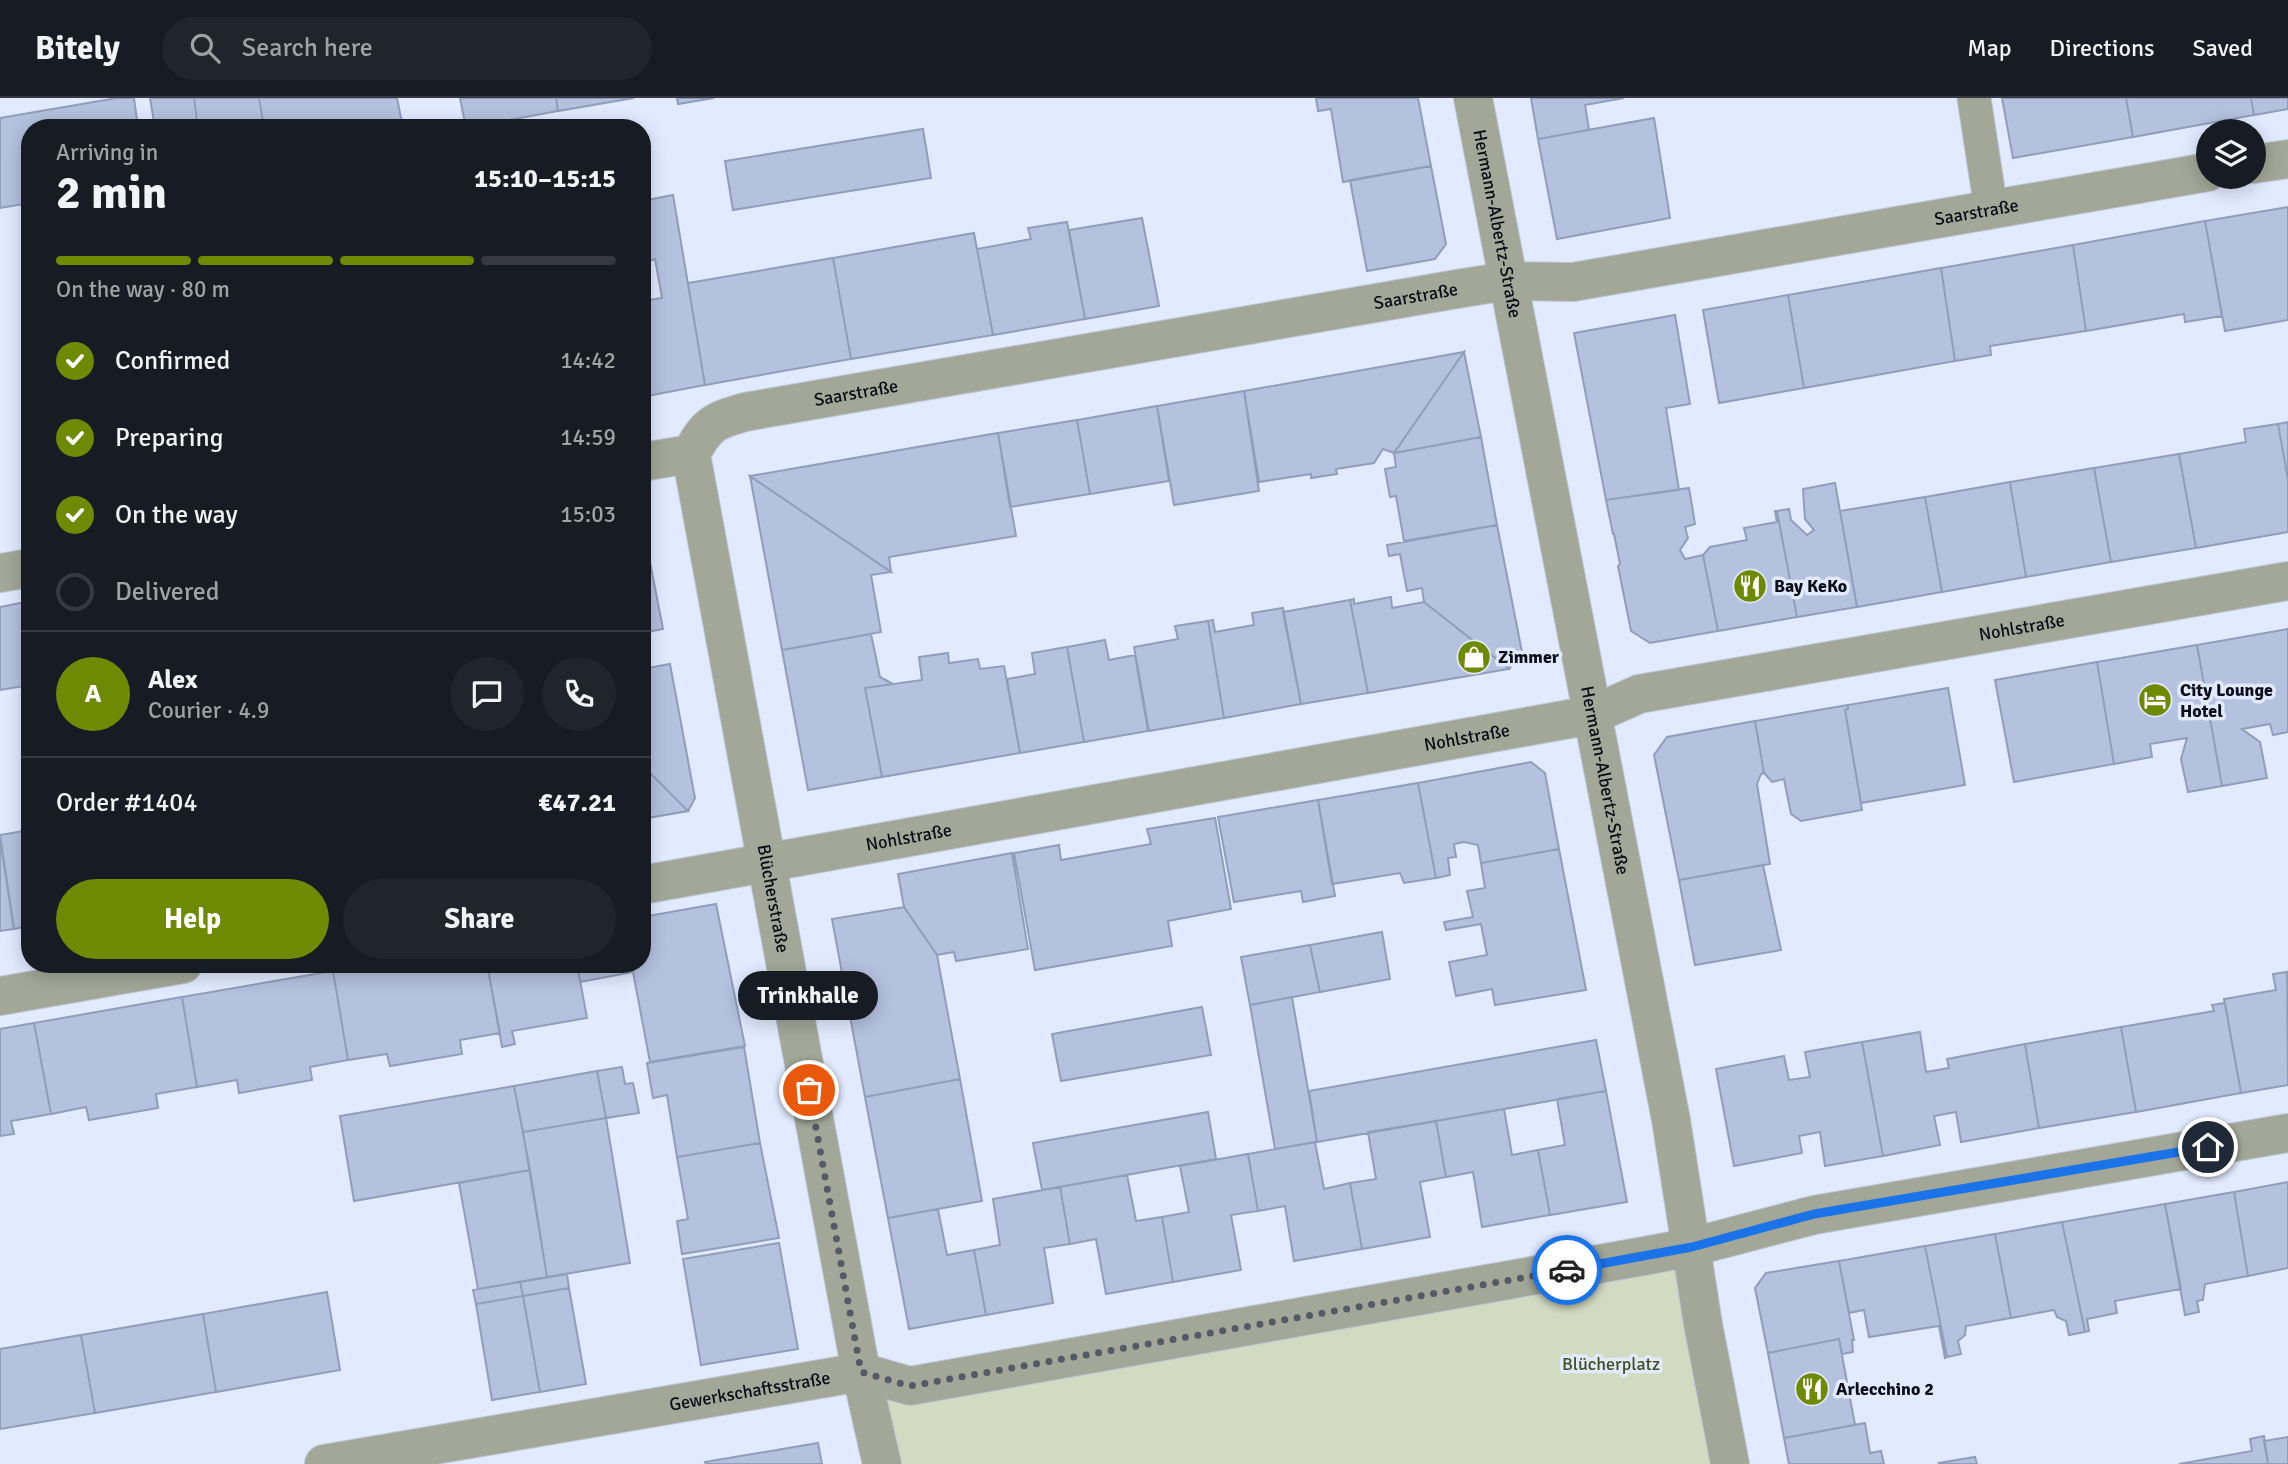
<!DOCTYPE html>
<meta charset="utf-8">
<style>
body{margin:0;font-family:Signika,sans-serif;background:#20242c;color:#f1f3f6;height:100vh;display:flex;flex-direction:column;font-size:26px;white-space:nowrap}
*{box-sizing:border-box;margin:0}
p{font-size:23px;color:#9ea1a6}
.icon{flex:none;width:38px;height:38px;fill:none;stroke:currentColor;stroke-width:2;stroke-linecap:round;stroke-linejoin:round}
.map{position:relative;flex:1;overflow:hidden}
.drawer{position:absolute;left:21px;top:21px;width:630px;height:854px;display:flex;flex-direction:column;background:#171b24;border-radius:28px;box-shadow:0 4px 18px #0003}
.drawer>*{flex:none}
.fabs{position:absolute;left:2196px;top:21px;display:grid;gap:14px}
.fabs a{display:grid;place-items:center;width:70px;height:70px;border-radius:50%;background:#171b24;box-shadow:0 4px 18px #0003;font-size:35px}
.pin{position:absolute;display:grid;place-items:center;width:60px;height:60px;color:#fff;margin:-30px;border:4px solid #fff;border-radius:50%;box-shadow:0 2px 7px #0007}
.courier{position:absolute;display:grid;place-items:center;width:70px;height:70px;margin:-35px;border:5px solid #1a73e8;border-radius:50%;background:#fff;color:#222;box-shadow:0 2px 9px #0007}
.bubble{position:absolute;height:49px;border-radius:24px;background:#171b24;box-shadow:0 4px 18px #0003;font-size:23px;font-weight:700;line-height:49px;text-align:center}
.head em{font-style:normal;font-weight:700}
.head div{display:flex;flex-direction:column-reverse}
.head{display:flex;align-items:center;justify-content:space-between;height:119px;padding:0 35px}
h1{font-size:46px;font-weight:700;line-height:52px}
.bar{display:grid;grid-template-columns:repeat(4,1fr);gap:10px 7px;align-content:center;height:84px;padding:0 35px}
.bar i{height:9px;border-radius:5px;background:#363941}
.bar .on{background:#6e8a02}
.bar p{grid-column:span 4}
.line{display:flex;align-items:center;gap:18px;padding:0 35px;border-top:2px solid #363941}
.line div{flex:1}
.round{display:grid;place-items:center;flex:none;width:74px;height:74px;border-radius:37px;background:#20242c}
ol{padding:0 35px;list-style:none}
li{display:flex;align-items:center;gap:21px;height:77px}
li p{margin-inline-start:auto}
li .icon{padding:7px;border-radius:50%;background:#6e8a02;color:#fff;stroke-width:4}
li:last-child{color:#9ea1a6}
li i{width:38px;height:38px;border:4px solid #363941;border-radius:50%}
.action{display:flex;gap:14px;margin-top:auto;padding:14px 35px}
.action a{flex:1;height:80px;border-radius:42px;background:#6e8a02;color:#fff;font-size:28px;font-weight:700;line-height:80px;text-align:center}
.action a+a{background:#20242c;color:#f1f3f6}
header{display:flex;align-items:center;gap:42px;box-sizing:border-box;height:98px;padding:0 35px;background:#171b24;border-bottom:2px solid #363941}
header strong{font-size:33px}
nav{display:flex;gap:38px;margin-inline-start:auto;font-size:24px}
.search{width:490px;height:63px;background:#20242c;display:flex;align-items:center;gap:18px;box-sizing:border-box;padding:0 24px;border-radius:38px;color:#9ea1a6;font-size:26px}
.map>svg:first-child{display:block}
</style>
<header>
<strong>Bitely</strong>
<div class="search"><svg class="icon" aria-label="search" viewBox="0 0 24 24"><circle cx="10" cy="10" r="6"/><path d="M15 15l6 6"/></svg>Search here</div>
<nav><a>Map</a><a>Directions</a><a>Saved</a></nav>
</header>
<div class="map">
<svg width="2288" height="1366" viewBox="0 0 2288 1366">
<rect width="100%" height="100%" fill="#e1eafe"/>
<path fill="#d2dac2" d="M 1692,1149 L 1731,1366 L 882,1366 L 861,1274 L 911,1288 Z"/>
<path fill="#b4c1df" stroke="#909ebb" stroke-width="2" d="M 117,0 L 134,0 L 138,30 L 30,30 L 30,105 L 0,110 L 0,20 Z
M 150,0 L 194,0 L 198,30 L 155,30 Z
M 194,0 L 259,0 L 264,30 L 198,30 Z
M 259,0 L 397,0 L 403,30 L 264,30 Z
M 460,0 L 556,0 L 558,13 L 466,30 Z
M 556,0 L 634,0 L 558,13 Z
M 677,0 L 714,0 L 678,6 Z
M 1316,0 L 1418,0 L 1431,68 L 1343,84 L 1331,11 L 1318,13 Z
M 1531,0 L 1624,0 L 1585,7 L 1589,32 L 1538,41 Z
M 2002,0 L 2126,0 L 2133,39 L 2013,60 Z
M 2126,0 L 2251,0 L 2254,17 L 2133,39 Z
M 2251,0 L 2288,0 L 2288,11 L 2254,17 Z
M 1654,20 L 1670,120 L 1557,141 L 1538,41 Z
M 923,31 L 931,80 L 733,112 L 725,63 Z
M 1431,68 L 1446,146 L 1435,161 L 1367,173 L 1350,82 Z
M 673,97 L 705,287 L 642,299 L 642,203 L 662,200 L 655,161 L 650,163 L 642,103 Z
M 2288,109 L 2288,222 L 2225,233 L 2205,123 Z
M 1142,120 L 1159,208 L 1085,221 L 1069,132 Z
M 2205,123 L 2222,218 L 2185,224 L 2184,216 L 2086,233 L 2073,147 Z
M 1067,124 L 1085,221 L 993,237 L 977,151 L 1031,141 L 1028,130 Z
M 974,135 L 993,237 L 851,261 L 833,160 Z
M 2073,147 L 2086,233 L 1990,248 L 1991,257 L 1955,263 L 1941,170 Z
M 833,160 L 851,261 L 705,287 L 688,185 Z
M 1941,170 L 1955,263 L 1804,290 L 1788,197 Z
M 1788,197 L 1804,290 L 1719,305 L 1703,212 Z
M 1675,217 L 1690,306 L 1666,310 L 1679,392 L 1606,402 L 1574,235 Z
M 1464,254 L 1481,339 L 1394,355 Z
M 1464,254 L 1394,355 L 1383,351 L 1374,365 L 1336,371 L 1337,376 L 1311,380 L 1311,376 L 1259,384 L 1244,293 Z
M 1244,293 L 1259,393 L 1174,407 L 1157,308 Z
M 1157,308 L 1169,383 L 1090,396 L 1077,322 Z
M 1077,322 L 1090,396 L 1010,409 L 998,335 Z
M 2288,324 L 2288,382 L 2278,326 Z
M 2278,326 L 2288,382 L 2288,434 L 2196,450 L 2179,356 L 2246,344 L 2244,331 Z
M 998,335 L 1016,438 L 889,459 L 891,474 L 750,378 Z
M 1481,339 L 1497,427 L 1404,443 L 1396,398 L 1390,399 L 1385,371 L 1396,369 L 1394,355 Z
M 2179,356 L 2196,450 L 2111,464 L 2094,370 Z
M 2094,370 L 2111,464 L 2026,479 L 2010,384 Z
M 750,378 L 891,474 L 871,477 L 881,534 L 782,552 Z
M 2010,384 L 2026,479 L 1942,494 L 1925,399 Z
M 1835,385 L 1857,509 L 1797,519 L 1777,413 L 1789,411 L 1791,422 L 1807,437 L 1814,432 L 1805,421 L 1803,391 Z
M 1689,390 L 1695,426 L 1685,429 L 1688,440 L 1680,452 L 1685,461 L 1703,457 L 1718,533 L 1650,545 L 1631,533 L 1618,468 L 1620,466 L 1614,436 L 1613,436 L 1606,402 Z
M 1925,399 L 1942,494 L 1857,509 L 1840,413 Z
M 1775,413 L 1777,413 L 1797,519 L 1718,533 L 1703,457 L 1710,449 L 1747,442 L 1744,430 L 1777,424 Z
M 642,423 L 663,531 L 642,535 Z
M 1497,427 L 1522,554 L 1509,571 L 1424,504 L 1422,490 L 1407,493 L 1400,456 L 1389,458 L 1387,447 Z
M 1391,499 L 1392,510 L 1424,504 L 1509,571 L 1368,595 L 1350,502 L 1354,501 L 1354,506 Z
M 1350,502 L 1368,595 L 1301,606 L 1283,514 Z
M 30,503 L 30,587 L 0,592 L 0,509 Z
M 1283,510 L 1301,606 L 1224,620 L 1208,523 L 1213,522 L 1215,534 L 1254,527 L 1252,515 Z
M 1208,523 L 1224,620 L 1149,633 L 1134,549 L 1178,541 L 1175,528 Z
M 2288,531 L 2288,634 L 2273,637 L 2270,626 L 2242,631 L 2260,644 L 2267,680 L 2222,688 L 2197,547 Z
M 871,536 L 880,579 L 893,586 L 865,590 L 882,679 L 808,692 L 782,552 Z
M 1105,542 L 1109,562 L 1135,557 L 1148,633 L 1084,644 L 1067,549 Z
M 2197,547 L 2222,688 L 2188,694 L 2181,661 L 2187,640 L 2150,646 L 2152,659 L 2114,666 L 2097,564 Z
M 1067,549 L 1084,644 L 1020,655 L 1007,581 L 1035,576 L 1032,555 Z
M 948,555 L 949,565 L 978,561 L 980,571 L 1004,568 L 1020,655 L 882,679 L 865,590 L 922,582 L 919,559 Z
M 2097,564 L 2114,666 L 2014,684 L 1995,582 Z
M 670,566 L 695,700 L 688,713 L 642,667 L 642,571 Z
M 1948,590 L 1965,687 L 1861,705 L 1845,612 L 1848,611 L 1848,607 Z
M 1848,607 L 1848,611 L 1845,612 L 1862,712 L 1801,723 L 1791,716 L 1784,681 L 1772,684 L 1764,675 L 1755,623 Z
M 1755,623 L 1764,675 L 1761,676 L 1757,686 L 1770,766 L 1679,782 L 1654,657 L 1667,639 Z
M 1531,664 L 1545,675 L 1559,751 L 1481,765 L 1478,747 L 1464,744 L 1454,746 L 1456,759 L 1448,760 L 1450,777 L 1436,780 L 1418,685 Z
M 642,667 L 688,713 L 642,721 Z
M 1418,685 L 1436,780 L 1404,785 L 1400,775 L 1332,786 L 1318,702 Z
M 1318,702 L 1335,798 L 1303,804 L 1301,793 L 1234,804 L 1218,719 Z
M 1215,720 L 1231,811 L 1168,823 L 1172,848 L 1035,872 L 1014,755 L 1059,747 L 1061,762 L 1151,746 L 1147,731 Z
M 30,732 L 30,828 L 14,831 L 0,737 Z
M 0,741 L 14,831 L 0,833 Z
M 1559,751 L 1586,892 L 1495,907 L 1492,891 L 1456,898 L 1449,864 L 1487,857 L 1481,826 L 1446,832 L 1444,824 L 1473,819 L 1467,793 L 1485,790 L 1481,765 Z
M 1012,755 L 1028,851 L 956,863 L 954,854 L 937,857 L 904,809 L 898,776 Z
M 1763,767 L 1781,852 L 1695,867 L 1679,782 Z
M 716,806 L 745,948 L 650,964 L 633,874 L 580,884 L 577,866 L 642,866 L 642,819 Z
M 904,809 L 937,857 L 960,981 L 865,999 L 832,821 Z
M 1382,834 L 1390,881 L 1320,894 L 1310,847 Z
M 1310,847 L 1320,894 L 1250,907 L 1241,859 Z
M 370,866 L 487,866 L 500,935 L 460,942 L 462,956 L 390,968 L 387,956 L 348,962 L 333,873 Z
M 487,866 L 577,866 L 587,920 L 512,933 L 515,946 L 502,949 Z
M 333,873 L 348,962 L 310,969 L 312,982 L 239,995 L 237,982 L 197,989 L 182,899 Z
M 2287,874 L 2288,987 L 2241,995 L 2224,901 L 2276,892 L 2273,876 Z
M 182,899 L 197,989 L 156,996 L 158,1010 L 89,1022 L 86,1009 L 51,1016 L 34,925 Z
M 1292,899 L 1317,1044 L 1275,1051 L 1250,907 Z
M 2225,905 L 2241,995 L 2136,1014 L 2121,929 L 2214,913 L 2212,907 Z
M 1202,909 L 1211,957 L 1061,983 L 1052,936 Z
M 34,925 L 51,1016 L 11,1023 L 14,1036 L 0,1038 L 0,931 Z
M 2121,929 L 2136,1014 L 2039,1030 L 2025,946 Z
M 1920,934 L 1926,974 L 1949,970 L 1947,961 L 2025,946 L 2039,1030 L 1961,1044 L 1956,1014 L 1934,1018 L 1940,1047 L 1883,1058 L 1862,944 Z
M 1596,942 L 1606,993 L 1317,1044 L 1309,993 Z
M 1862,944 L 1883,1058 L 1825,1068 L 1820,1034 L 1799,1038 L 1802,1055 L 1734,1068 L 1716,971 L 1784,958 L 1789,982 L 1810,979 L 1805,954 Z
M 744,949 L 760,1045 L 677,1059 L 667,997 L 653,1000 L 647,965 Z
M 622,969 L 625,986 L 633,985 L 639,1015 L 606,1020 L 597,973 Z
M 597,973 L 606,1020 L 523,1034 L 514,988 Z
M 960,981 L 982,1103 L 888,1120 L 865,999 Z
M 514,988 L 530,1072 L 354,1103 L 340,1018 Z
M 1606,993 L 1627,1104 L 1550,1117 L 1538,1052 L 1565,1047 L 1557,1001 Z
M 1504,1011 L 1512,1057 L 1538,1052 L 1550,1117 L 1482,1129 L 1473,1074 L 1446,1079 L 1436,1023 Z
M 1208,1014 L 1216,1061 L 1042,1092 L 1033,1045 Z
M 606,1020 L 630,1165 L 547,1179 L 523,1034 Z
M 1436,1023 L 1446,1079 L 1420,1084 L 1430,1139 L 1362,1151 L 1350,1085 L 1376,1081 L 1368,1034 Z
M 1315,1044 L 1324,1091 L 1350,1085 L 1362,1151 L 1294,1163 L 1285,1108 L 1258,1113 L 1248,1056 Z
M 760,1045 L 779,1140 L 682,1156 L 677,1123 L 688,1121 L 677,1059 Z
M 1248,1056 L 1258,1113 L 1231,1117 L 1241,1172 L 1173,1184 L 1162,1119 L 1189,1114 L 1180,1068 Z
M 530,1072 L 547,1179 L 478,1191 L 459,1085 Z
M 1127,1077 L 1136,1123 L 1162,1119 L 1173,1184 L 1106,1196 L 1096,1141 L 1070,1146 L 1060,1089 Z
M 2288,1084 L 2288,1170 L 2248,1178 L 2234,1094 Z
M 1060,1089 L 1070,1146 L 1044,1150 L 1053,1205 L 986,1217 L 974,1152 L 1000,1147 L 993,1101 Z
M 2234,1094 L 2248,1178 L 2205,1186 L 2203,1202 L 2197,1203 L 2199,1214 L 2185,1217 L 2165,1106 Z
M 2165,1106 L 2181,1191 L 2115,1203 L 2117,1215 L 2087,1221 L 2089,1233 L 2085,1234 L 2062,1124 Z
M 938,1111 L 947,1157 L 974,1152 L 986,1217 L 909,1231 L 888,1120 Z
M 2062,1124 L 2085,1234 L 2069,1237 L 2066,1223 L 2057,1219 L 2054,1212 L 2011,1220 L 1995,1136 Z
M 1995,1136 L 2011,1220 L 1966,1228 L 1965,1237 L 1958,1243 L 1961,1256 L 1947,1259 L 1925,1148 Z
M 779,1145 L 798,1251 L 701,1267 L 683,1161 Z
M 1925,1148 L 1947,1259 L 1945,1260 L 1939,1228 L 1869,1239 L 1864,1212 L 1849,1215 L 1839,1163 Z
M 1839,1163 L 1854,1242 L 1852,1242 L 1853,1254 L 1842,1256 L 1839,1241 L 1768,1255 L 1755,1190 L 1766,1175 Z
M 567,1176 L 569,1190 L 523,1198 L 520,1184 Z
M 520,1184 L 523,1198 L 476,1206 L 473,1192 Z
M 569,1190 L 586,1286 L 540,1294 L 523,1198 Z
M 327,1194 L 340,1272 L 216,1294 L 203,1216 Z
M 523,1198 L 540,1294 L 492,1302 L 476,1206 Z
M 203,1216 L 216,1294 L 95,1315 L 81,1237 Z
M 81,1237 L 95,1315 L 0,1331 L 0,1251 Z
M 1839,1241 L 1855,1327 L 1784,1340 L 1768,1255 Z
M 1865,1325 L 1870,1355 L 1881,1353 L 1884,1366 L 1789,1366 L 1784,1340 Z
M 2264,1338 L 2268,1366 L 2179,1366 L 2252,1353 L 2250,1341 Z
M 2288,1339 L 2288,1366 L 2268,1366 L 2264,1343 Z
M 818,1345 L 822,1366 L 706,1366 L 705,1364 Z
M 1975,1359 L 1977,1366 L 1940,1366 L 1939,1365 Z"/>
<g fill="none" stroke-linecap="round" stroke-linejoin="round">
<g stroke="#bec7d9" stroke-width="35">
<path id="lane" d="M 1974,0 L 1991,111"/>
</g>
<g stroke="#bec7d9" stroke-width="40">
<g id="street">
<path id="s1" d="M 1473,0 L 1671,1022 L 1703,1226 L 1730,1366"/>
<path d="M 2254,66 L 2288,61"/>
<path id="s2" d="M 691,356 L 861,1274 L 882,1366"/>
<path id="s3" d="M 642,364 L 691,356 C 707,326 713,323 745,314 L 1457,191 L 1507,183 L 1573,184 L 2208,74"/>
<path d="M 0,475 L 30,470"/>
<path id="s4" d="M 642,787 L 1592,617 L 1639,596 L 2288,483"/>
<path d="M 0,898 L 183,866"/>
<path id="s5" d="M 324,1366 L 861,1274 L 910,1288 L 1650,1157 L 1692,1149 L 1814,1117 L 2288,1035"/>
</g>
</g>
<use href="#lane" stroke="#a2a798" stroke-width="33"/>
<use href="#street" stroke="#a2a798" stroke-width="38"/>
</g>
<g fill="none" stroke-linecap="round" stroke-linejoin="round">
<path stroke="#545a68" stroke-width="7" stroke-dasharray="0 12.6" d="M 809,992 L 861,1274 L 910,1288 L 1567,1172"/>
<path stroke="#1a73e8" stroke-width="9" d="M 1567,1172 L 1692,1149 L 1814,1116 L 2208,1049"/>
</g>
<defs>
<g id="restaurant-disc" transform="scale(1.75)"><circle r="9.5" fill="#6e8a02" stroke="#e1eafe"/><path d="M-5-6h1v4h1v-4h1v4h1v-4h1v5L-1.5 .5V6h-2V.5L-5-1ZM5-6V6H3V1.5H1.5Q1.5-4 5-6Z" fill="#fff"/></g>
<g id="shop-disc" transform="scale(1.75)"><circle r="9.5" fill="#6e8a02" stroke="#e1eafe"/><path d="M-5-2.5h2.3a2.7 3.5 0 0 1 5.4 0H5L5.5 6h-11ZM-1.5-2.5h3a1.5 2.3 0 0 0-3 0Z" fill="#fff"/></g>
<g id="hotel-disc" transform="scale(1.75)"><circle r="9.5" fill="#6e8a02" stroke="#e1eafe"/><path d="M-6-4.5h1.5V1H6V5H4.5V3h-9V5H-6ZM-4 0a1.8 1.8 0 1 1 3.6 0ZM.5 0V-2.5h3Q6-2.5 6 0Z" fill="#fff"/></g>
</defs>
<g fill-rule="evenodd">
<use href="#restaurant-disc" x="1750" y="488"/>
<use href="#shop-disc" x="1474" y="559"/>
<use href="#hotel-disc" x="2155" y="602"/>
<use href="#restaurant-disc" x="1812" y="1291"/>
</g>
<g text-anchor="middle" stroke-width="7" stroke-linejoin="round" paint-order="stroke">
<g font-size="18" fill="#080d17" stroke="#e1eafe">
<text dy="6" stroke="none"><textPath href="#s3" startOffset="1370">Saarstraße</textPath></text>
<text dy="6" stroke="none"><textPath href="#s1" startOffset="128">Hermann-Albertz-Straße</textPath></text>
<text dy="6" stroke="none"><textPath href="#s3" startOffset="802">Saarstraße</textPath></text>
<text dy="6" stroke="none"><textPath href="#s3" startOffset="234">Saarstraße</textPath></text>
<text dy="6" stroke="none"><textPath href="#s4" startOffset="1405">Nohlstraße</textPath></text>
<text dy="6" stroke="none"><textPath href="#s4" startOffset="838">Nohlstraße</textPath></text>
<text dy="6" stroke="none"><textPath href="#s1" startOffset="695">Hermann-Albertz-Straße</textPath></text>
<text dy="6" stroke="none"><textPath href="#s4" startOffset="271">Nohlstraße</textPath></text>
<text dy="6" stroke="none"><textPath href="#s2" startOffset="452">Blücherstraße</textPath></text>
<text dy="6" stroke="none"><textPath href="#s5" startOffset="432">Gewerkschaftsstraße</textPath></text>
</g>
<g font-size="18" font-weight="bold" fill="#080d17" stroke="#e1eafe" text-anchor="start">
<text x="1774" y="494">Bay KeKo</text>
<text x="1498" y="565">Zimmer</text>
<text x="2180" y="598">City Lounge<tspan x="2180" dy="21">Hotel</tspan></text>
<text x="1836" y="1297">Arlecchino 2</text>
</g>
<g font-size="18" fill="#414e1d" stroke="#e1eafe">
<text x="1611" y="1272">Blücherplatz</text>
</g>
</g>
</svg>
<div class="fabs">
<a><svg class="icon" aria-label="layers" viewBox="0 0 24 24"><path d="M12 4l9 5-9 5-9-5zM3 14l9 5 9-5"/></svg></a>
</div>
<div class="pin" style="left:809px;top:992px;background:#ea580c"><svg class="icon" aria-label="bag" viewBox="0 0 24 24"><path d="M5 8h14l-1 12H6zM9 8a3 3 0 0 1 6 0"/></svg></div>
<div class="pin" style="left:2208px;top:1049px;background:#1f2937"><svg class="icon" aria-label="home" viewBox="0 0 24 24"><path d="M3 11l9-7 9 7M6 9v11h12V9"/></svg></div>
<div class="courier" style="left:1567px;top:1172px"><svg class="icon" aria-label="car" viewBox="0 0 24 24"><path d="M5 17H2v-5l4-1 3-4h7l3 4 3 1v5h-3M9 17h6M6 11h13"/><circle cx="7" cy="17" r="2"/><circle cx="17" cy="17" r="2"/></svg></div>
<div class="bubble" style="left:738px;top:873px;width:140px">Trinkhalle</div>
<section class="drawer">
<div class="head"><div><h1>2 min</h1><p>Arriving in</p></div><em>15:10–15:15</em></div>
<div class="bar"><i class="on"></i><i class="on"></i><i class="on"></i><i></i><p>On the way · 80 m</p></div>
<ol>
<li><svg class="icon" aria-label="check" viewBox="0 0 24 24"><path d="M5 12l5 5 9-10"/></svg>Confirmed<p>14:42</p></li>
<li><svg class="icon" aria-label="check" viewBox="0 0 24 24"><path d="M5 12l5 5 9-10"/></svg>Preparing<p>14:59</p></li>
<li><svg class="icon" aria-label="check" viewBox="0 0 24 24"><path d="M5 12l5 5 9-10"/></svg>On the way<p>15:03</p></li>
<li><i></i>Delivered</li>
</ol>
<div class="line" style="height:126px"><b class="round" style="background:#6e8a02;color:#fff">A</b><div><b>Alex</b><p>Courier · 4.9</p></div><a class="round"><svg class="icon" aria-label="chat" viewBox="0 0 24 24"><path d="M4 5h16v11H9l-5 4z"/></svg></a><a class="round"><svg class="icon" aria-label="phone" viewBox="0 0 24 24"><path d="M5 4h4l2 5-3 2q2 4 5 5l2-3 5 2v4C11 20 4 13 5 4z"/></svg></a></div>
<div class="line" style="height:91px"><div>Order #1404</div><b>€47.21</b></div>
<div class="action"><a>Help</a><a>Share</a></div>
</section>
</div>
